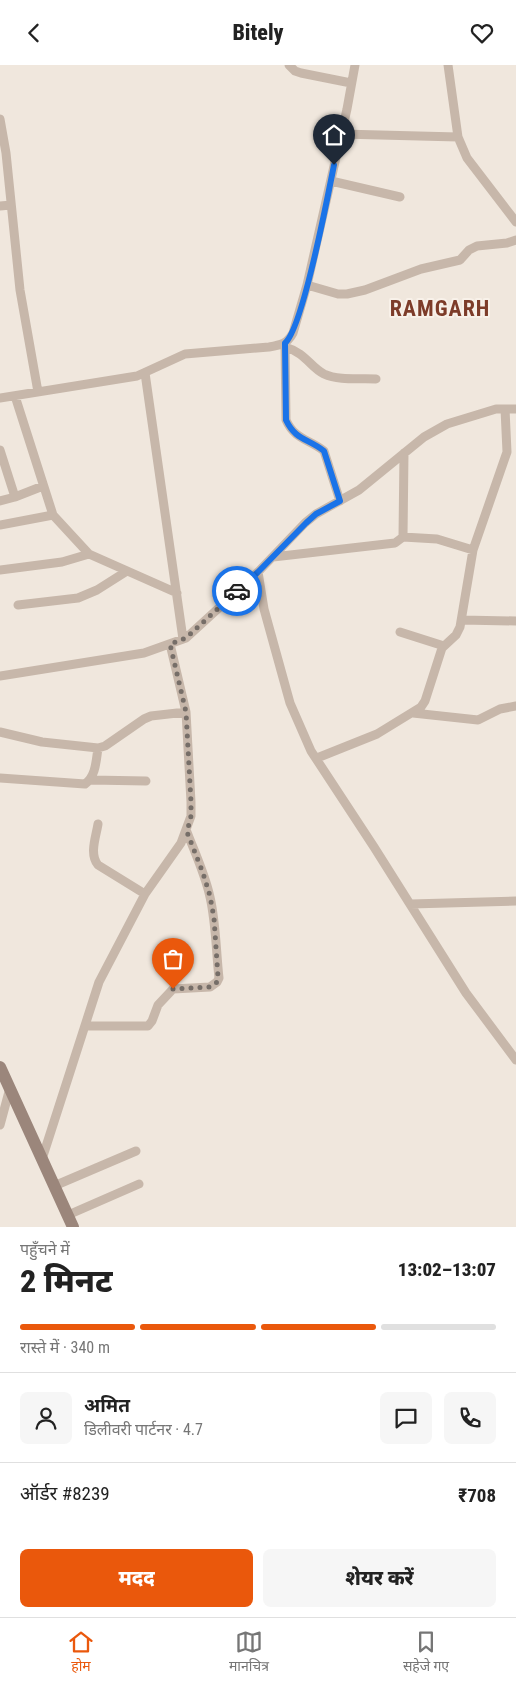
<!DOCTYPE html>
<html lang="hi">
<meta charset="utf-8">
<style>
body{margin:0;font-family:"Roboto Condensed","Noto Sans Devanagari",sans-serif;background:#f6f6f6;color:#222;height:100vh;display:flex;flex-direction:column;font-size:19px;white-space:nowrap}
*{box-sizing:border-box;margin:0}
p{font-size:16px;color:#767676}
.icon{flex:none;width:28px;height:28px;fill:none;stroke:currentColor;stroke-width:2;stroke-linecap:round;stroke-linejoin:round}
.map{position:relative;height:1162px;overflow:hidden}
.details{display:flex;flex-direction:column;background:#fff;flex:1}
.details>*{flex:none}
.pin{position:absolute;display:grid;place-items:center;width:42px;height:42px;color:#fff;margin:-51px -21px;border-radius:50% 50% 50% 0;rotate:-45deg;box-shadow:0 0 5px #0007}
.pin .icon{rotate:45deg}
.courier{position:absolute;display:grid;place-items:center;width:50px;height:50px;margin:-25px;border:4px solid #1a73e8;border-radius:50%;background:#fff;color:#222;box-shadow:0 1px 6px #0007}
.summary em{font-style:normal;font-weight:800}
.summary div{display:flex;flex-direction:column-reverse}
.summary{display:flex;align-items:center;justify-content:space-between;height:85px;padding:0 20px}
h1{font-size:32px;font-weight:800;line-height:38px}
.bar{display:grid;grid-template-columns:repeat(4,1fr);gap:8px 5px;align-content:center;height:60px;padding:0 20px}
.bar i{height:6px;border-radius:4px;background:#e0e0e0}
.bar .active{background:#ea580c}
.bar p{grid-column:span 4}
.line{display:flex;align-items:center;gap:12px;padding:0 20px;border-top:1px solid #e0e0e0}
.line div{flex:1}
.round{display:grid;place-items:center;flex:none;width:52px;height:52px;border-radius:8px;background:#f6f6f6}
.button{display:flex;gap:10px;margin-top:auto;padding:10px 20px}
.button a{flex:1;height:58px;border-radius:8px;background:#ea580c;color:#fff;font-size:20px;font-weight:800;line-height:58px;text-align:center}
.button a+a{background:#f6f6f6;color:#222}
header{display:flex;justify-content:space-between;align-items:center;height:65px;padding:0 20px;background:#fff;font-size:22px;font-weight:800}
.tabs{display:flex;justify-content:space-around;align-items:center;height:70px;border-top:1px solid #e0e0e0;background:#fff;font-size:14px;color:#767676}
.tabs a{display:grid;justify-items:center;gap:2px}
.tabs .active{color:#ea580c}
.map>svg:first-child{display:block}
</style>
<header><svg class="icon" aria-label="back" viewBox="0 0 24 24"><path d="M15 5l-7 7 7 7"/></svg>Bitely<svg class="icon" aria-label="heart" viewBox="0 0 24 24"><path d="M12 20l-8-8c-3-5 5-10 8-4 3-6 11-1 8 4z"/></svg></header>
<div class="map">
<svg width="516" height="1162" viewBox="0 0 516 1162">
<rect width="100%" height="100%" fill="#f0e7dd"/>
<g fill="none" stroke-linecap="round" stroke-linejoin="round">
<path stroke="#c7b7aa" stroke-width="9" d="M 289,0 L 295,6 L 301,8 L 351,18
M 448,0 L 458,72 L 467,93 L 516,157
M 0,54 L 6,88 L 20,225 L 38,327
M 341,69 L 458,72
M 331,116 L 400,132
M 0,141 L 11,140
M 307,220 L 338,229 L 347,229 L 365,225 L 421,204 L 460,195 L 469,185 L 477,181 L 507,178 L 516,175
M 285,278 L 286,355 C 295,375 309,374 324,386 L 340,436
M 285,282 C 306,288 310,302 324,309 C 339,316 360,313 376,314
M 145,308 L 183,574
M 15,331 L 53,450 L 89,489 L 177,528
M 0,333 L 137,311 L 185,289 L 269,282 C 281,280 287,279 293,268 L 307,220 L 347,44 L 355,0
M 0,385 L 15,432
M 0,436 L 15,432 L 43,421
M 0,460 L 53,450
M 403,472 L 437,474 L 473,485
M 273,492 L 395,478 L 403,472 L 404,388
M 0,505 L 62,497 L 89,489
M 258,507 L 264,544 L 290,638 L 311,686 L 374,782 L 466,928 L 516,995
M 18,540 L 78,533 L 97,525 L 127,506
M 462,555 L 516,556
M 400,567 L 444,581
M 0,611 L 144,588 L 186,573 L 258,507 L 305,458 L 316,449 L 359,425 L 424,372 L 447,359 L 496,344 L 516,344
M 413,648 L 478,655 L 500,644 L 516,641
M 0,667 L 42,677 L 98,683 L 105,681 L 144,654 L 151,651 L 186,647
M 317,693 L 377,669 L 421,642 L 425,636 L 442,583 L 456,570 L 460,562 L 473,485 L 507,387 L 505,344
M 0,713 L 85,719 C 96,711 96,696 98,683
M 91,715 L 146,716
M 98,759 C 96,772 89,789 98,800 L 145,829
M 411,839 L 516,836
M 86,961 L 148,961 L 152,956 L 158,940 L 173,924 L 210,922 L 217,917 L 219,913 C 216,886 216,858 210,832 C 205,809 195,788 187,767
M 0,1060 L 10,1023
M 42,1094 L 99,917 L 145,829 L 181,778 L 191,751 L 191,737 L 186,647 L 170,579
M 54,1121 L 136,1086
M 68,1150 L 139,1119"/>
<path stroke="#9b867b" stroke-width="12" d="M 0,1002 L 73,1162"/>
</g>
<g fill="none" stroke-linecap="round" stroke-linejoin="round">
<path stroke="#766e68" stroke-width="5" stroke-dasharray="0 9" d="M 173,924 L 210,922 L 217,917 L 218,912 L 214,853 L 210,831 L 203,808 L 187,767 L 191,751 L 191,737 L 186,647 L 170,579 L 186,573 L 237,526"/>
<path stroke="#1a73e8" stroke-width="6" d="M 237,526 L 258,507 L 306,458 L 316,449 L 340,436 L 324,386 C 308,373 296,376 286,355 L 285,278 C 303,263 328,130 334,100"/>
</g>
<g text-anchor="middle" stroke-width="4" stroke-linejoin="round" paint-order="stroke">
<g font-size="22" font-weight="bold" letter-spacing="1" fill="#7d3c29" stroke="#f8f1e9">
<text x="440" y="251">RAMGARH</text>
</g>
</g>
</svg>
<div class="pin" style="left:173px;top:924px;background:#ea580c"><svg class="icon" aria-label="bag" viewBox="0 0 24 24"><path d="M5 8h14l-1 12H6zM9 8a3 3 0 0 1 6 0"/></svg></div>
<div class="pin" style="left:334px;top:100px;background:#1f2937"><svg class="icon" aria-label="home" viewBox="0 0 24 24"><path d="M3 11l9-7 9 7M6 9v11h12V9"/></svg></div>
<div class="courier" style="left:237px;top:526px"><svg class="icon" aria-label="car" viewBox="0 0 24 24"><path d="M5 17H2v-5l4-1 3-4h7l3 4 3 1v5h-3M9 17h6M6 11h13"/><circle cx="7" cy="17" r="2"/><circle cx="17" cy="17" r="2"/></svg></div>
</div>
<section class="details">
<div class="summary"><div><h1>2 मिनट</h1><p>पहुँचने में</p></div><em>13:02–13:07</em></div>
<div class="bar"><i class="active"></i><i class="active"></i><i class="active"></i><i></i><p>रास्ते में · 340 m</p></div>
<div class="line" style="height:90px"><a class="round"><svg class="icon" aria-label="person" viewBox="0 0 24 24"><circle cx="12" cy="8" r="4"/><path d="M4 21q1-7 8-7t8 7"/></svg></a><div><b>अमित</b><p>डिलीवरी पार्टनर · 4.7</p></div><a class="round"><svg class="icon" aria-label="chat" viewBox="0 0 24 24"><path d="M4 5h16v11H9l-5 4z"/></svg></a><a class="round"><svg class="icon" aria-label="phone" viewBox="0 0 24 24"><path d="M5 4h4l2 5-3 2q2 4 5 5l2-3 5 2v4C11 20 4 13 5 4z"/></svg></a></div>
<div class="line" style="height:65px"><div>ऑर्डर #8239</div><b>₹708</b></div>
<div class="button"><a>मदद</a><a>शेयर करें</a></div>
</section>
<nav class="tabs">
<a class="active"><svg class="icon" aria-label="home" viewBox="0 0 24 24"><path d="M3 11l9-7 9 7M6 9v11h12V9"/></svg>होम</a>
<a><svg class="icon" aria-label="map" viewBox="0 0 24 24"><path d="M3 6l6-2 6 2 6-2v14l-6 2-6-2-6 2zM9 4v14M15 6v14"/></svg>मानचित्र</a>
<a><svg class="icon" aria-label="saved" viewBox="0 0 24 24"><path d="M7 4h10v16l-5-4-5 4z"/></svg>सहेजे गए</a>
</nav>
